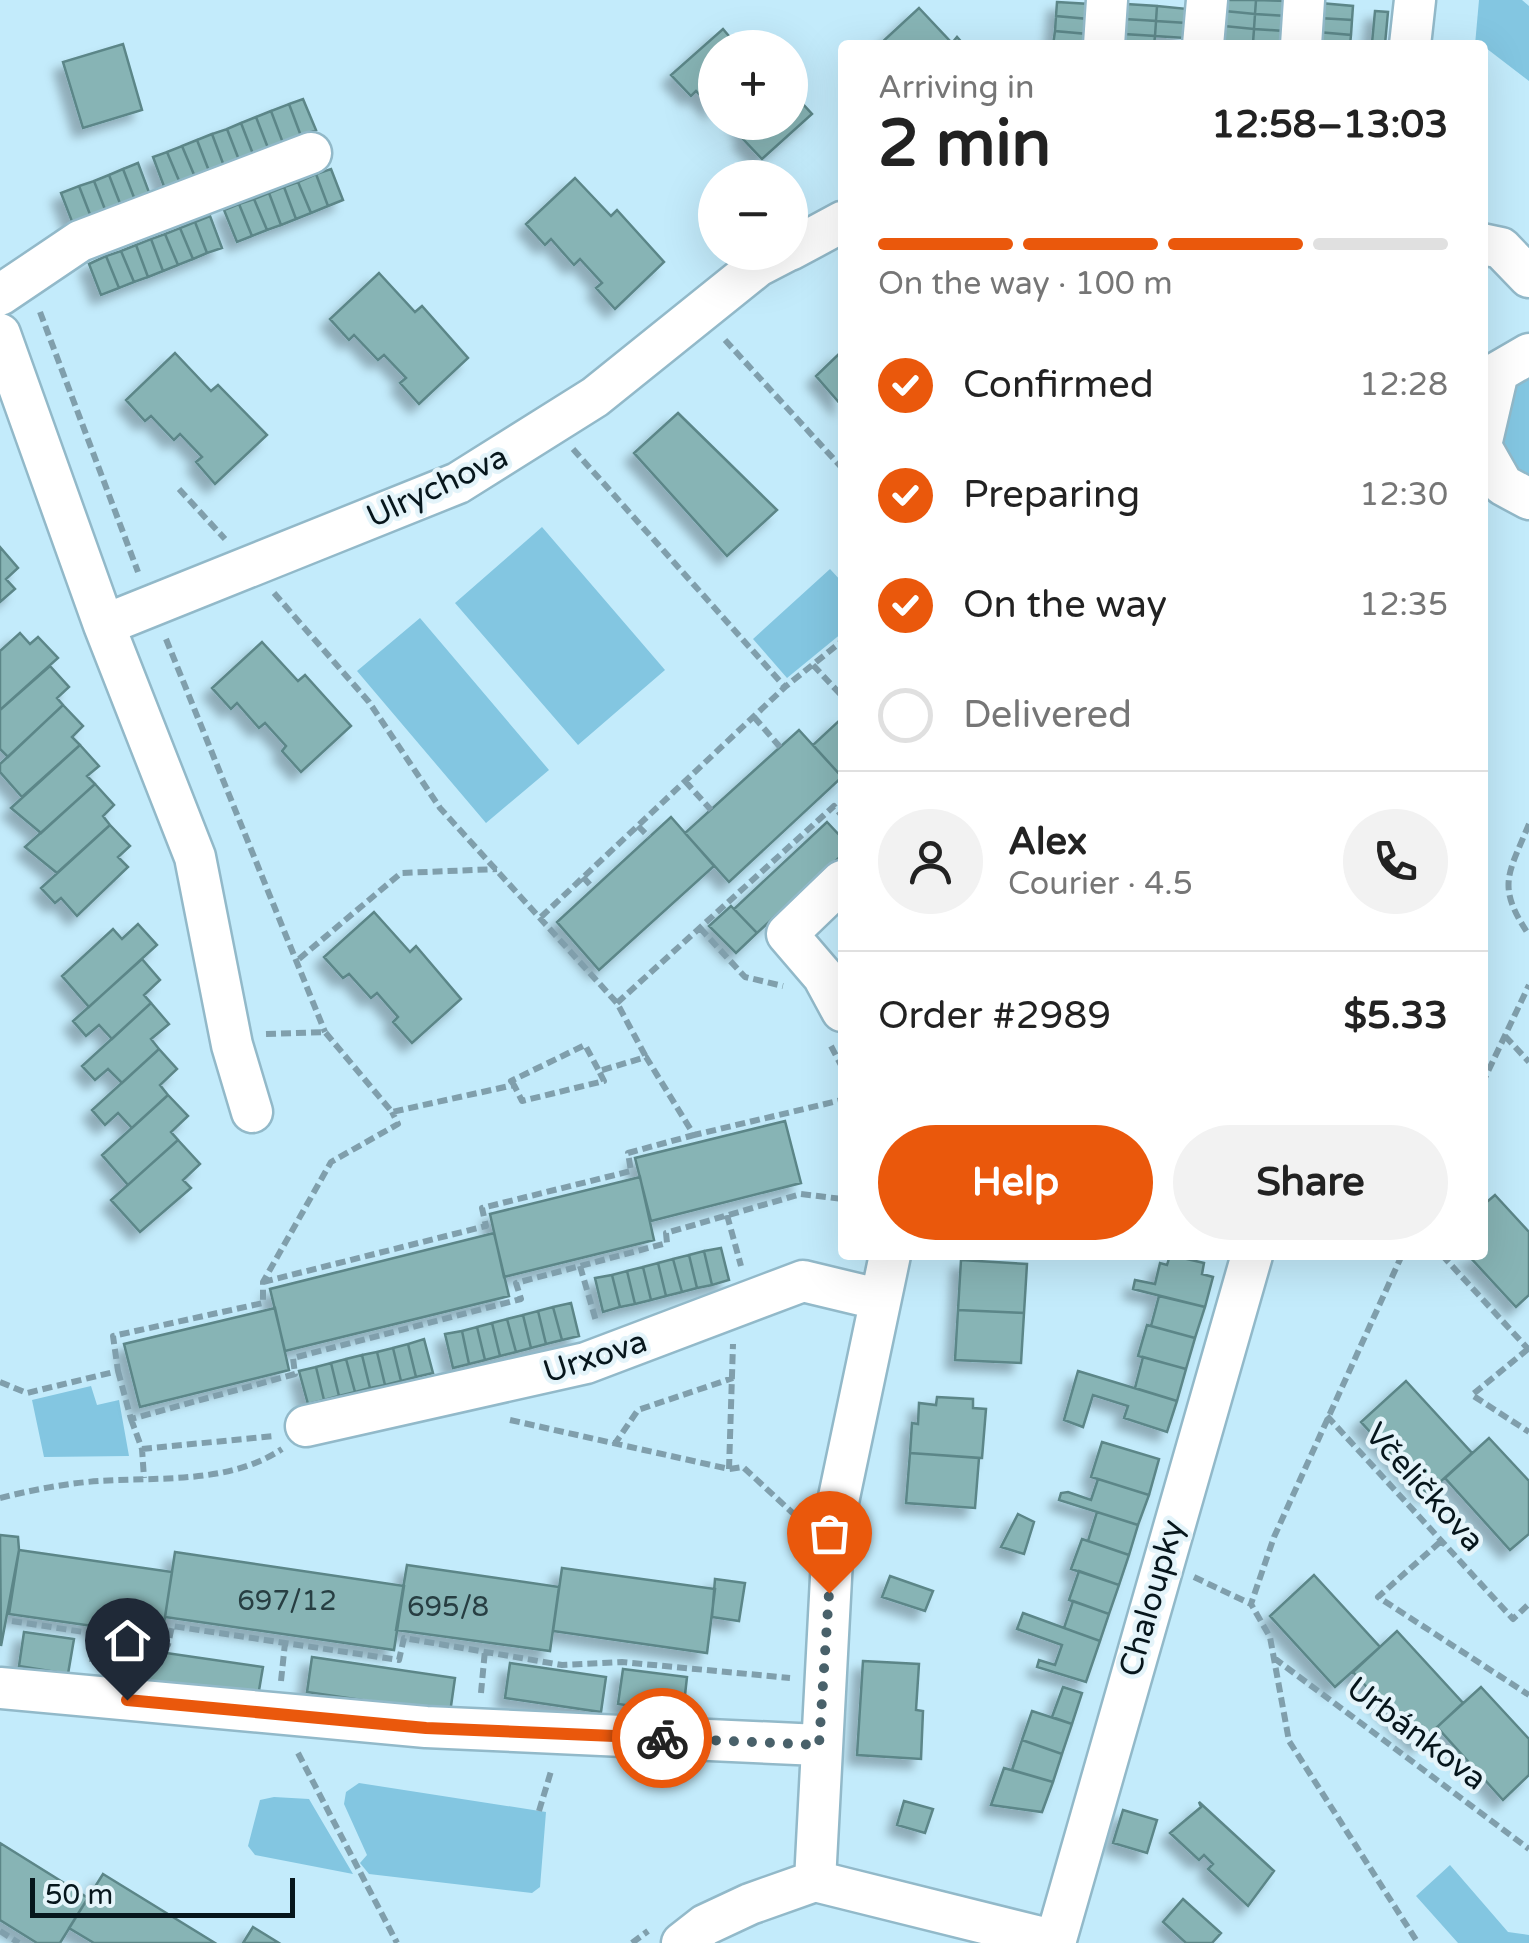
<!DOCTYPE html>
<meta charset="utf-8">
<style>
body{margin:0;font-family:"Varela Round",sans-serif;background:#f2f2f2;color:#222;height:100vh;display:flex;flex-direction:column;font-size:38px;white-space:nowrap}
*{box-sizing:border-box;margin:0}
p{font-size:32px;color:#767676}
.icon{flex:none;width:55px;height:55px;fill:none;stroke:currentColor;stroke-width:2;stroke-linecap:round;stroke-linejoin:round}
.map{position:relative;flex:1;overflow:hidden}
.panel{position:absolute;left:838px;top:40px;width:650px;height:1220px;display:flex;flex-direction:column;background:#fff;border-radius:10px;box-shadow:0 10px 40px #0002}
.panel>*{flex:none}
.controls{position:absolute;left:698px;top:30px;display:grid;gap:20px}
.controls a{display:grid;place-items:center;width:110px;height:110px;border-radius:50%;background:#fff;box-shadow:0 10px 40px #0002;font-size:50px}
.scale{position:absolute;left:30px;bottom:25px;width:265px;box-sizing:border-box;padding-left:10px;border:5px solid #07161c;border-top:0;font-size:28px;line-height:35px;white-space:nowrap;color:#07161c;-webkit-text-stroke:8px #e4f4fa;paint-order:stroke}
.pin{position:absolute;display:grid;place-items:center;width:85px;height:85px;color:#fff;margin:-102px -42px;border-radius:50% 50% 50% 0;rotate:-45deg;box-shadow:0 0 10px #0007}
.pin .icon{rotate:45deg}
.courier{position:absolute;display:grid;place-items:center;width:100px;height:100px;margin:-50px;border:8px solid #ea580c;border-radius:50%;background:#fff;color:#222;box-shadow:0 2px 12px #0007}
.overview em{font-style:normal;font-weight:800}
.overview div{display:flex;flex-direction:column-reverse}
.overview{display:flex;align-items:center;justify-content:space-between;height:170px;padding:0 40px}
h1{font-size:65px;font-weight:800;line-height:75px}
.bar{display:grid;grid-template-columns:repeat(4,1fr);gap:15px 10px;align-content:center;height:120px;padding:0 40px}
.bar i{height:12px;border-radius:8px;background:#e0e0e0}
.bar .current{background:#ea580c}
.bar p{grid-column:span 4}
.line{display:flex;align-items:center;gap:25px;padding:0 40px;border-top:2px solid #e0e0e0}
.line div{flex:1}
.round{display:grid;place-items:center;flex:none;width:105px;height:105px;border-radius:52px;background:#f2f2f2}
ol{padding:0 40px;list-style:none}
li{display:flex;align-items:center;gap:30px;height:110px}
li p{margin-inline-start:auto}
li .icon{padding:10px;border-radius:50%;background:#ea580c;color:#fff;stroke-width:4}
li:last-child{color:#767676}
li i{width:55px;height:55px;border:5px solid #e0e0e0;border-radius:50%}
.button{display:flex;gap:20px;margin-top:auto;padding:20px 40px}
.button a{flex:1;height:115px;border-radius:60px;background:#ea580c;color:#fff;font-size:40px;font-weight:800;line-height:115px;text-align:center}
.button a+a{background:#f2f2f2;color:#222}
.map>svg:first-child{display:block}
</style>
<div class="map">
<svg width="1529" height="1943" viewBox="0 0 1529 1943">
<defs>
<filter id="shadow"><feDropShadow dx="-9" dy="9" stdDeviation="5" flood-color="#0004"/></filter>
</defs>
<rect width="100%" height="100%" fill="#c3ebfb"/>
<path fill="#83c6e1" d="M 1479,0 L 1522,0 L 1529,6 L 1529,81 L 1482,45 L 1475,45 Z
M 1529,371 L 1529,475 C 1489,456 1496,394 1529,371 Z
M 542,527 L 665,670 L 578,745 L 455,603 Z
M 830,569 L 842,582 L 842,633 L 787,678 L 753,639 Z
M 420,618 L 549,770 L 486,823 L 357,671 Z
M 91,1386 L 97,1405 L 119,1400 L 129,1456 L 44,1457 L 32,1400 Z
M 359,1783 L 546,1812 L 540,1887 L 532,1893 L 369,1874 L 360,1863 L 367,1855 L 344,1804 L 346,1792 Z
M 274,1797 L 309,1799 L 353,1874 L 255,1855 L 248,1846 L 260,1800 Z
M 1450,1865 L 1508,1932 L 1529,1935 L 1529,1943 L 1458,1943 L 1416,1896 Z"/>
<path fill="#87b4b5" stroke="#5b8688" stroke-width="2.5" filter="url(#shadow)" d="M 1225,0 L 1256,0 L 1255,14 L 1225,11 Z
M 1256,0 L 1287,1 L 1286,16 L 1255,14 Z
M 1057,2 L 1090,4 L 1088,19 L 1056,16 Z
M 1320,3 L 1353,6 L 1352,20 L 1319,18 Z
M 1126,4 L 1157,6 L 1156,21 L 1125,19 Z
M 1157,6 L 1188,9 L 1186,23 L 1156,21 Z
M 919,8 L 952,43 L 957,37 L 964,45 L 879,45 Z
M 1225,11 L 1255,14 L 1254,29 L 1224,26 Z
M 1375,11 L 1388,12 L 1385,44 L 1372,43 Z
M 1255,14 L 1286,16 L 1284,31 L 1254,29 Z
M 1056,16 L 1088,19 L 1087,34 L 1055,31 Z
M 1319,18 L 1352,20 L 1351,35 L 1318,32 Z
M 1125,19 L 1156,21 L 1155,36 L 1124,34 Z
M 1156,21 L 1186,23 L 1185,38 L 1155,36 Z
M 1224,26 L 1254,29 L 1253,43 L 1222,41 Z
M 723,29 L 739,48 L 715,48 L 715,110 L 696,91 L 691,96 L 671,75 Z
M 1254,29 L 1284,31 L 1283,45 L 1253,43 Z
M 1055,31 L 1087,34 L 1086,45 L 1053,45 Z
M 1318,32 L 1351,35 L 1350,45 L 1317,45 Z
M 1124,34 L 1155,36 L 1154,45 L 1123,45 Z
M 123,44 L 142,110 L 83,128 L 63,62 Z
M 790,90 L 812,114 L 762,159 L 742,138 L 747,133 L 738,122 L 790,122 Z
M 303,99 L 316,130 L 301,136 L 289,104 Z
M 289,104 L 301,136 L 283,143 L 271,111 Z
M 271,111 L 283,143 L 268,148 L 256,117 Z
M 256,117 L 268,148 L 253,154 L 241,123 Z
M 241,123 L 253,154 L 239,160 L 227,129 Z
M 227,129 L 239,160 L 224,166 L 212,134 Z
M 212,134 L 224,166 L 209,171 L 197,140 Z
M 197,140 L 209,171 L 195,177 L 182,146 Z
M 182,146 L 195,177 L 180,183 L 167,152 Z
M 167,152 L 180,183 L 165,189 L 153,157 Z
M 138,163 L 150,195 L 135,200 L 123,169 Z
M 123,169 L 135,200 L 121,206 L 109,175 Z
M 331,169 L 343,200 L 328,206 L 316,174 Z
M 316,174 L 328,206 L 311,213 L 298,182 Z
M 109,175 L 121,206 L 106,212 L 94,181 Z
M 575,178 L 611,216 L 617,210 L 664,262 L 615,309 L 596,288 L 602,283 L 580,259 L 574,265 L 551,239 L 545,245 L 526,224 Z
M 94,181 L 106,212 L 91,217 L 79,186 Z
M 298,182 L 311,213 L 296,219 L 284,187 Z
M 79,186 L 91,217 L 73,224 L 61,193 Z
M 284,187 L 296,219 L 281,225 L 269,193 Z
M 269,193 L 281,225 L 267,230 L 254,199 Z
M 254,199 L 267,230 L 252,236 L 239,204 Z
M 239,204 L 252,236 L 237,242 L 224,210 Z
M 210,216 L 222,248 L 207,253 L 195,222 Z
M 195,222 L 207,253 L 193,259 L 180,228 Z
M 180,228 L 193,259 L 178,265 L 165,234 Z
M 165,234 L 178,265 L 163,271 L 151,239 Z
M 151,239 L 163,271 L 148,277 L 136,245 Z
M 136,245 L 148,277 L 134,282 L 121,251 Z
M 121,251 L 134,282 L 119,288 L 106,256 Z
M 106,256 L 119,288 L 101,295 L 89,264 Z
M 379,273 L 415,312 L 422,306 L 468,358 L 419,404 L 400,383 L 406,378 L 384,355 L 378,360 L 354,335 L 349,340 L 330,319 Z
M 842,351 L 842,406 L 816,376 Z
M 175,353 L 211,391 L 218,385 L 267,435 L 215,484 L 196,462 L 202,457 L 180,434 L 174,440 L 151,416 L 145,421 L 126,400 Z
M 678,413 L 777,510 L 727,556 L 634,453 Z
M 0,547 L 18,568 L 6,579 L 15,589 L 0,602 Z
M 20,633 L 30,644 L 38,637 L 58,658 L 0,710 L 0,651 Z
M 262,642 L 298,681 L 305,675 L 351,726 L 301,772 L 282,751 L 286,746 L 265,723 L 259,728 L 237,703 L 231,709 L 212,688 Z
M 50,666 L 69,687 L 57,698 L 63,705 L 8,757 L 0,749 L 0,710 Z
M 63,705 L 83,726 L 72,737 L 80,745 L 22,797 L 0,772 L 0,764 Z
M 842,718 L 842,777 L 813,745 Z
M 799,730 L 842,777 L 729,882 L 685,833 Z
M 80,745 L 99,766 L 87,776 L 95,784 L 41,833 L 11,808 Z
M 95,784 L 114,805 L 103,816 L 110,825 L 57,873 L 25,847 Z
M 671,817 L 714,866 L 599,970 L 557,922 Z
M 827,822 L 842,838 L 842,855 L 757,933 L 734,909 Z
M 110,825 L 130,846 L 118,857 L 128,867 L 77,916 L 61,898 L 55,903 L 41,888 Z
M 731,906 L 757,933 L 736,953 L 709,926 Z
M 374,912 L 410,952 L 416,946 L 461,999 L 412,1043 L 393,1022 L 398,1017 L 377,993 L 371,998 L 349,974 L 343,978 L 324,957 Z
M 138,924 L 157,945 L 89,1007 L 62,976 L 113,929 L 122,939 Z
M 142,959 L 160,980 L 144,995 L 151,1003 L 112,1039 L 99,1025 L 86,1036 L 73,1021 Z
M 151,1003 L 169,1024 L 151,1039 L 159,1049 L 122,1083 L 108,1069 L 95,1080 L 82,1066 Z
M 159,1049 L 177,1069 L 160,1085 L 168,1095 L 132,1128 L 118,1113 L 105,1125 L 92,1110 Z
M 168,1095 L 188,1116 L 171,1132 L 178,1140 L 128,1185 L 102,1155 Z
M 785,1121 L 801,1183 L 651,1221 L 635,1158 Z
M 178,1140 L 200,1164 L 183,1180 L 191,1188 L 140,1232 L 111,1200 Z
M 640,1177 L 654,1240 L 504,1277 L 490,1214 Z
M 1495,1195 L 1529,1232 L 1529,1295 L 1516,1307 L 1468,1255 L 1482,1255 L 1482,1206 Z
M 494,1233 L 509,1296 L 285,1351 L 270,1289 Z
M 721,1248 L 729,1280 L 712,1285 L 704,1251 Z
M 704,1251 L 712,1285 L 697,1288 L 689,1255 Z
M 689,1255 L 697,1288 L 682,1292 L 673,1259 Z
M 1170,1255 L 1204,1263 L 1202,1274 L 1213,1277 L 1205,1307 L 1133,1289 L 1135,1280 L 1155,1284 L 1160,1263 L 1167,1265 Z
M 673,1259 L 682,1292 L 666,1296 L 658,1263 Z
M 961,1260 L 1027,1264 L 1024,1313 L 958,1310 Z
M 658,1263 L 666,1296 L 651,1300 L 643,1267 Z
M 643,1267 L 651,1300 L 635,1304 L 627,1271 Z
M 627,1271 L 635,1304 L 620,1307 L 612,1275 Z
M 612,1275 L 620,1307 L 603,1312 L 595,1278 Z
M 1159,1296 L 1205,1307 L 1195,1338 L 1151,1326 Z
M 571,1303 L 579,1336 L 562,1340 L 553,1307 Z
M 553,1307 L 562,1340 L 546,1344 L 538,1311 Z
M 275,1308 L 289,1370 L 140,1407 L 124,1344 Z
M 958,1310 L 1024,1313 L 1021,1363 L 955,1360 Z
M 538,1311 L 546,1344 L 531,1348 L 523,1315 Z
M 523,1315 L 531,1348 L 516,1352 L 507,1319 Z
M 507,1319 L 516,1352 L 500,1356 L 492,1323 Z
M 492,1323 L 500,1356 L 485,1360 L 477,1327 Z
M 1147,1325 L 1195,1338 L 1186,1369 L 1138,1356 Z
M 477,1327 L 485,1360 L 469,1364 L 462,1331 Z
M 462,1331 L 469,1364 L 453,1368 L 445,1334 Z
M 424,1339 L 433,1373 L 416,1377 L 408,1344 Z
M 408,1344 L 416,1377 L 401,1381 L 393,1348 Z
M 393,1348 L 401,1381 L 385,1385 L 377,1352 Z
M 377,1352 L 385,1385 L 370,1388 L 362,1355 Z
M 362,1355 L 370,1388 L 355,1392 L 346,1359 Z
M 1143,1357 L 1186,1369 L 1177,1401 L 1135,1388 Z
M 346,1359 L 355,1392 L 339,1396 L 331,1363 Z
M 331,1363 L 339,1396 L 324,1400 L 316,1367 Z
M 316,1367 L 324,1400 L 308,1404 L 299,1371 Z
M 1078,1371 L 1177,1401 L 1167,1432 L 1124,1418 L 1128,1406 L 1093,1395 L 1083,1427 L 1064,1420 Z
M 1406,1381 L 1472,1453 L 1427,1494 L 1361,1422 Z
M 937,1397 L 973,1399 L 973,1408 L 986,1409 L 982,1458 L 910,1453 L 912,1423 L 918,1424 L 919,1403 L 936,1405 Z
M 1489,1438 L 1529,1481 L 1529,1534 L 1510,1550 L 1445,1478 Z
M 1102,1442 L 1159,1459 L 1149,1495 L 1091,1477 Z
M 910,1453 L 979,1458 L 975,1508 L 906,1503 Z
M 1098,1479 L 1149,1495 L 1138,1525 L 1059,1500 L 1061,1493 L 1068,1492 L 1091,1500 Z
M 1097,1512 L 1138,1525 L 1129,1555 L 1088,1541 Z
M 1018,1514 L 1034,1522 L 1024,1554 L 1001,1547 Z
M 0,1535 L 18,1537 L 19,1550 L 1,1646 Z
M 1082,1539 L 1129,1555 L 1119,1585 L 1071,1569 Z
M 19,1550 L 172,1572 L 162,1636 L 9,1614 Z
M 175,1552 L 404,1586 L 394,1650 L 165,1617 Z
M 407,1565 L 559,1587 L 550,1651 L 396,1630 Z
M 562,1568 L 715,1589 L 707,1653 L 553,1631 Z
M 1079,1571 L 1119,1585 L 1109,1614 L 1069,1600 Z
M 1314,1575 L 1380,1647 L 1335,1687 L 1270,1616 Z
M 890,1576 L 933,1591 L 925,1611 L 882,1597 Z
M 715,1579 L 745,1583 L 739,1621 L 712,1617 Z
M 1073,1601 L 1109,1614 L 1100,1641 L 1064,1628 Z
M 1023,1613 L 1100,1641 L 1086,1682 L 1037,1667 L 1039,1660 L 1055,1665 L 1062,1645 L 1017,1629 Z
M 1397,1631 L 1463,1703 L 1419,1744 L 1353,1672 Z
M 24,1632 L 74,1639 L 68,1674 L 19,1666 Z
M 118,1646 L 263,1667 L 257,1702 L 113,1681 Z
M 312,1657 L 455,1678 L 450,1713 L 307,1692 Z
M 863,1661 L 919,1664 L 916,1710 L 923,1711 L 921,1759 L 857,1755 Z
M 510,1663 L 606,1677 L 601,1712 L 505,1698 Z
M 623,1669 L 687,1677 L 683,1713 L 618,1704 Z
M 1063,1687 L 1082,1693 L 1072,1724 L 1052,1717 Z
M 1481,1687 L 1529,1739 L 1529,1775 L 1503,1800 L 1437,1727 Z
M 1032,1711 L 1072,1724 L 1062,1754 L 1022,1740 Z
M 1022,1740 L 1062,1754 L 1053,1782 L 1012,1770 Z
M 1004,1768 L 1053,1782 L 1042,1812 L 991,1805 Z
M 904,1801 L 933,1809 L 925,1833 L 897,1825 Z
M 1199,1802 L 1274,1871 L 1248,1906 L 1208,1869 L 1213,1864 L 1204,1855 L 1199,1860 L 1170,1833 L 1201,1807 Z
M 1123,1810 L 1157,1820 L 1147,1853 L 1113,1843 Z
M 0,1843 L 88,1898 L 60,1943 L 37,1943 L 0,1920 Z
M 103,1874 L 215,1943 L 94,1943 L 69,1928 Z
M 1183,1899 L 1221,1933 L 1212,1943 L 1186,1943 L 1163,1922 Z
M 253,1927 L 279,1943 L 243,1943 Z"/>
<g fill="none" stroke-linecap="round" stroke-linejoin="round">
<g stroke="#92b9c9" stroke-width="45">
<path id="minor" d="M 1104,45 L 1107,0
M 1203,45 L 1207,0
M 1301,45 L 1304,0
M 1410,45 L 1415,0
M 1482,244 L 1501,248 L 1529,277
M 790,250 L 842,222
M 0,295 L 80,241 L 311,153
M 0,334 L 104,625 L 195,857 L 232,1045 L 252,1112
M 1482,441 L 1498,372 L 1529,354
M 1482,448 L 1503,485 L 1529,499
M 104,625 L 458,483 L 595,397 L 758,266 L 785,252
M 842,881 L 787,934 L 823,976 L 842,1011
M 306,1426 L 586,1363 L 803,1281 L 878,1299
M 0,1688 L 426,1727 L 819,1745
M 815,1881 L 834,1521 L 890,1255
M 682,1943 L 705,1925 L 750,1904 L 815,1881 L 1056,1941
M 1055,1943 L 1252,1255"/>
</g>
<path stroke="#809fac" stroke-width="6" stroke-dasharray="10 5" stroke-linecap="butt" d="M 40,312 L 138,572
M 725,340 L 842,468
M 573,449 L 785,687
M 179,489 L 225,539
M 274,593 L 369,702 L 440,808 L 617,1003 L 646,1057
M 166,639 L 325,1032
M 813,665 L 842,696
M 754,717 L 780,747
M 685,781 L 711,810
M 1529,824 C 1508,875 1496,886 1529,935
M 638,826 L 649,837
M 583,877 L 593,888
M 541,917 L 785,687 L 842,641
M 700,928 L 745,977 L 783,986
M 299,959 L 401,873 L 497,869
M 617,1003 L 834,806 L 842,816
M 266,1034 L 325,1032 L 392,1112 L 514,1085 L 522,1101 L 604,1081 L 599,1071 L 646,1057 L 694,1135 L 842,1100
M 1505,1036 L 1529,1062
M 831,1046 L 842,1067
M 1482,1084 L 1529,985
M 514,1085 L 511,1081 L 585,1045 L 599,1071
M 727,1215 L 741,1266
M 1402,1255 L 1274,1537 L 1251,1604 L 1270,1637 L 1289,1741 L 1418,1943
M 1442,1255 L 1529,1350
M 580,1266 L 596,1321
M 263,1282 L 486,1226 L 482,1208 L 631,1171 L 628,1153 L 694,1135
M 1528,1349 L 1472,1395 L 1529,1432
M 118,1371 L 131,1419 L 295,1374 L 293,1358 L 521,1299 L 516,1283 L 667,1243 L 666,1233 L 801,1194 L 842,1199
M 0,1382 L 27,1393 L 118,1371 L 113,1336 L 263,1303 L 263,1282 L 331,1162 L 398,1124 L 392,1112
M 1327,1416 L 1513,1619 L 1529,1604
M 131,1419 L 142,1449 L 144,1478
M 510,1420 L 729,1469 L 743,1467 L 797,1517
M 614,1445 L 638,1410 L 733,1378
M 142,1449 L 274,1436
M 729,1469 L 733,1344
M 0,1498 C 32,1490 67,1483 100,1481 C 159,1477 230,1484 282,1449
M 1440,1542 L 1378,1597 L 1529,1695
M 1194,1577 L 1251,1604
M 12,1621 L 168,1645 L 172,1626 L 399,1660 L 404,1638 L 562,1665 L 622,1662 L 790,1678
M 1274,1658 L 1529,1849
M 92,1662 L 95,1634
M 281,1681 L 285,1643
M 481,1693 L 485,1650
M 298,1753 L 397,1943
M 539,1811 L 552,1768
M 0,1931 L 19,1943
M 632,1943 L 648,1931"/>
<use href="#minor" stroke="#fff" stroke-width="40"/>
</g>
<g fill="none" stroke-linecap="round" stroke-linejoin="round">
<path stroke="#49616a" stroke-width="10" stroke-dasharray="0 18" d="M 662,1738 L 819,1745 L 829,1593"/>
<path stroke="#ea580c" stroke-width="12" d="M 127,1700 L 426,1728 L 662,1738"/>
</g>
<g text-anchor="middle" stroke-width="9" stroke-linejoin="round" paint-order="stroke">
<g font-size="28" fill="#273e42">
<text x="287" y="1610">697/12</text>
<text x="448" y="1616">695/8</text>
</g>
<g font-size="32" fill="#07161c" stroke="#e4f4fa">
<text transform="translate(437 486) rotate(-25)" y="11">Ulrychova</text>
<text transform="translate(595 1356) rotate(-18)" y="11">Urxova</text>
<text transform="translate(1425 1487) rotate(48)" y="11">Včeličkova</text>
<text transform="translate(1151 1598) rotate(-74)" y="11">Chaloupky</text>
<text transform="translate(1417 1733) rotate(37)" y="11">Urbánkova</text>
</g>
</g>
</svg>
<div class="controls">
<a>+</a>
<a>−</a>
</div>
<div class="scale">50 m</div>
<div class="pin" style="left:829px;top:1593px;background:#ea580c"><svg class="icon" aria-label="bag" viewBox="0 0 24 24"><path d="M5 8h14l-1 12H6zM9 8a3 3 0 0 1 6 0"/></svg></div>
<div class="pin" style="left:127px;top:1700px;background:#1f2937"><svg class="icon" aria-label="home" viewBox="0 0 24 24"><path d="M3 11l9-7 9 7M6 9v11h12V9"/></svg></div>
<div class="courier" style="left:662px;top:1738px"><svg class="icon" aria-label="bike" viewBox="0 0 24 24"><circle cx="6" cy="16" r="4"/><circle cx="18" cy="16" r="4"/><path d="M6 16l4-8h5l3 8M10 8l3 8H6M13 5h3"/></svg></div>
<section class="panel">
<div class="overview"><div><h1>2 min</h1><p>Arriving in</p></div><em>12:58–13:03</em></div>
<div class="bar"><i class="current"></i><i class="current"></i><i class="current"></i><i></i><p>On the way · 100 m</p></div>
<ol>
<li><svg class="icon" aria-label="check" viewBox="0 0 24 24"><path d="M5 12l5 5 9-10"/></svg>Confirmed<p>12:28</p></li>
<li><svg class="icon" aria-label="check" viewBox="0 0 24 24"><path d="M5 12l5 5 9-10"/></svg>Preparing<p>12:30</p></li>
<li><svg class="icon" aria-label="check" viewBox="0 0 24 24"><path d="M5 12l5 5 9-10"/></svg>On the way<p>12:35</p></li>
<li><i></i>Delivered</li>
</ol>
<div class="line" style="height:180px"><a class="round"><svg class="icon" aria-label="person" viewBox="0 0 24 24"><circle cx="12" cy="8" r="4"/><path d="M4 21q1-7 8-7t8 7"/></svg></a><div><b>Alex</b><p>Courier · 4.5</p></div><a class="round"><svg class="icon" aria-label="phone" viewBox="0 0 24 24"><path d="M5 4h4l2 5-3 2q2 4 5 5l2-3 5 2v4C11 20 4 13 5 4z"/></svg></a></div>
<div class="line" style="height:130px"><div>Order #2989</div><b>$5.33</b></div>
<div class="button"><a>Help</a><a>Share</a></div>
</section>
</div>
